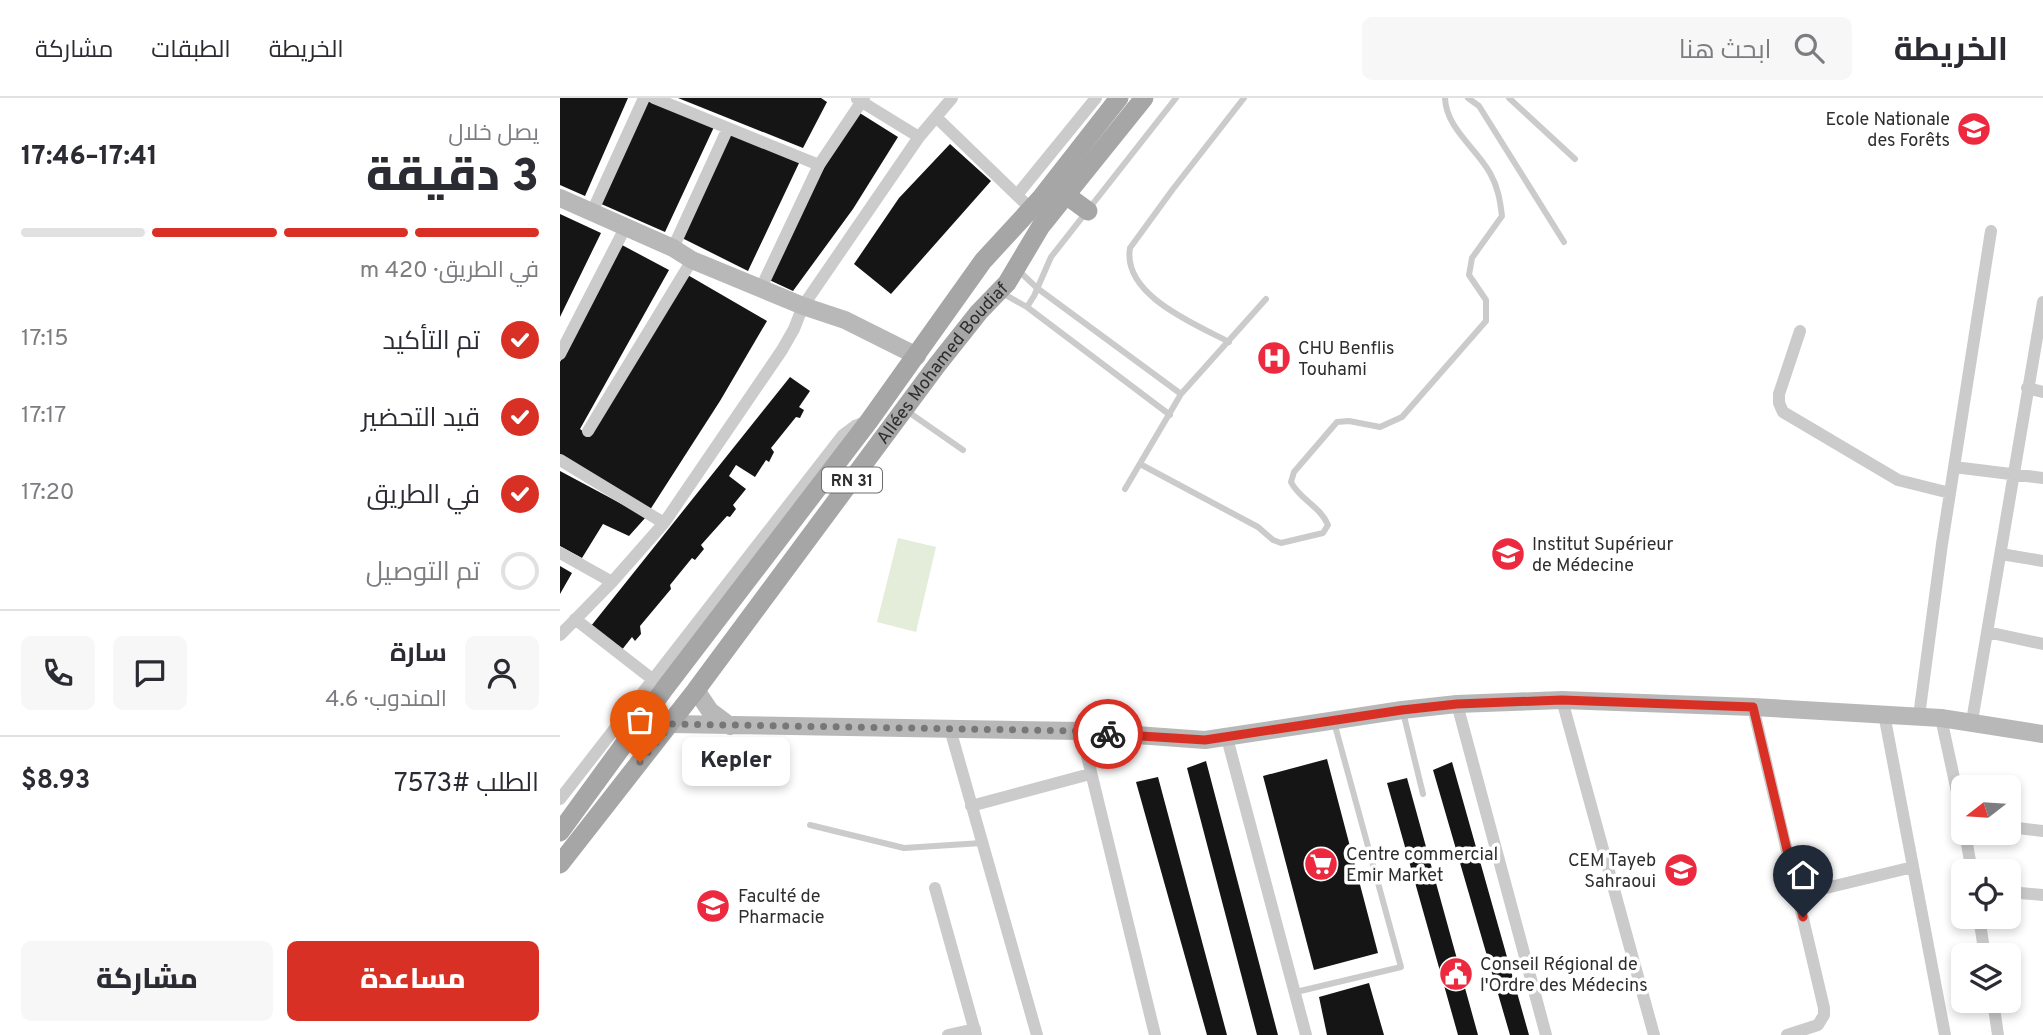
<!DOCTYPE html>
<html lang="ar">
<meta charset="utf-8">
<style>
body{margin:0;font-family:Overpass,Cairo,sans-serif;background:#f7f7f7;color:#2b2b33;direction:rtl;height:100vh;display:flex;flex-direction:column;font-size:26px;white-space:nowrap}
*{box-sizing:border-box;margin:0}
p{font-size:23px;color:#7c7c81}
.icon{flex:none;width:38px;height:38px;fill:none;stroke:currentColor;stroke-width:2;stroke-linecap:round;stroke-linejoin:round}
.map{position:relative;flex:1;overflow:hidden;direction:ltr}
.drawer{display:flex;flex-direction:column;background:#fff;width:560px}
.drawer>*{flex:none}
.needle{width:46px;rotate:253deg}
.tools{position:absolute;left:1391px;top:677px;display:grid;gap:14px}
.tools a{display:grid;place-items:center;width:70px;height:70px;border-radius:10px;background:#fff;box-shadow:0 4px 10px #0003;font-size:35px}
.pin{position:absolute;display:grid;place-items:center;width:60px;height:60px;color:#fff;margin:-72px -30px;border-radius:50% 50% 50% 0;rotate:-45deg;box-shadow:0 0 7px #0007}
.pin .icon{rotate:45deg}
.courier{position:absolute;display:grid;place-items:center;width:70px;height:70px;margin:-35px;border:5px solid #d93025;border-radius:50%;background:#fff;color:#222;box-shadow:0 2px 9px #0007}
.bubble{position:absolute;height:49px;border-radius:10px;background:#fff;box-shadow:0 4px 10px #0003;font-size:23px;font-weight:800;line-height:49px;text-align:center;direction:rtl}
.head em{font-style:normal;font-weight:800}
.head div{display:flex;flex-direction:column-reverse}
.head{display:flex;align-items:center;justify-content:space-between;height:119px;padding:0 21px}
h1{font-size:46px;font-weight:800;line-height:52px}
.bar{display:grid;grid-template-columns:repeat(4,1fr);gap:10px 7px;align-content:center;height:84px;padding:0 21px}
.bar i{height:9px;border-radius:5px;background:#e1e1e2}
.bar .on{background:#d93025}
.bar p{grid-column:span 4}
.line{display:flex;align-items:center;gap:18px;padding:0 21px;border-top:2px solid #e1e1e2}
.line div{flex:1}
.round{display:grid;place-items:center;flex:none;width:74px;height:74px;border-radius:10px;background:#f7f7f7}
ol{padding:0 21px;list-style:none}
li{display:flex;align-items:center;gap:21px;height:77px}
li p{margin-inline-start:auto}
li .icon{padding:7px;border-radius:50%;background:#d93025;color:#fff;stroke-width:4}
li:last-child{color:#7c7c81}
li i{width:38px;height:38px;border:4px solid #e1e1e2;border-radius:50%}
.action{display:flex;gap:14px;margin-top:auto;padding:14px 21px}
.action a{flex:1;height:80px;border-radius:10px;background:#d93025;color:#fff;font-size:28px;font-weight:800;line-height:80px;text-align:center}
.action a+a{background:#f7f7f7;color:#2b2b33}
header{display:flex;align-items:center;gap:42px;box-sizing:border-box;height:98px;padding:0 35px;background:#fff;border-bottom:2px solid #e1e1e2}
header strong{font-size:33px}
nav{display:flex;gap:38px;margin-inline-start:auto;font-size:24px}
.search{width:490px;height:63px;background:#f7f7f7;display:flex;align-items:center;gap:18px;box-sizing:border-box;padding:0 24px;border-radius:10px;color:#7c7c81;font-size:26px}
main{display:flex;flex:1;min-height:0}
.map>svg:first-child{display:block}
</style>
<header>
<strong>الخريطة</strong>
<div class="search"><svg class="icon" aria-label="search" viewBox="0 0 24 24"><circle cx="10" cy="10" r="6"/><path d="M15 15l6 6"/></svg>ابحث هنا</div>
<nav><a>الخريطة</a><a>الطبقات</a><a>مشاركة</a></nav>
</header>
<main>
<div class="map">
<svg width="1483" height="937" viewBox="0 0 1483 937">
<rect width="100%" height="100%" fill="#fff"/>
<path fill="#e4ecda" d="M 338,440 L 376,449 L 356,534 L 317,524 Z"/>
<path fill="#151515" d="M 0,0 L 68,0 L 25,98 L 0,87 Z
M 118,0 L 261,0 L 267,4 L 243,50 Z
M 87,1 L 154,29 L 105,134 L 39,105 Z
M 295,12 L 338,39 L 293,111 L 233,193 L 205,180 Z
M 169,35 L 240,63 L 188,173 L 122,140 Z
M 390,46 L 431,83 L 331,196 L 294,166 L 339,100 Z
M 0,116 L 41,135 L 0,219 Z
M 62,147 L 109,172 L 20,331 L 30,339 L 126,176 L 207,223 L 160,303 L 88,415 L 0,361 L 0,264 Z
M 230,279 L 250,293 L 239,309 L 244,312 L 240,320 L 236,319 L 211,350 L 214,354 L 209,364 L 206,362 L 195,379 L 176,367 L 169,378 L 186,391 L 173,407 L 176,411 L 170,419 L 167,418 L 141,447 L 144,451 L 135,462 L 132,460 L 110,487 L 111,491 L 80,528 L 81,536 L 75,543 L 72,539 L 61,553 L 31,528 Z
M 0,373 L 86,419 L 69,438 L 43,426 L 22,460 L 0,448 Z
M 0,468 L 12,475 L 0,496 Z
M 767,661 L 818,855 L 754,872 L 703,678 Z
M 646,663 L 718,937 L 697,937 L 627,670 Z
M 892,664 L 969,937 L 950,937 L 873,672 Z
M 598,679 L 667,937 L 647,937 L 576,684 Z
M 847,680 L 918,937 L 898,937 L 827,685 Z
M 809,885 L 824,937 L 767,937 L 759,899 Z"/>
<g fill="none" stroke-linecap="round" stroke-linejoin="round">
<path stroke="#cbcbcb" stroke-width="6" d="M 908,0 L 919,8 L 1004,144
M 949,0 L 1015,61
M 459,173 L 477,190 L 621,296
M 442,195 L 467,209 L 610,317
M 467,209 L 474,198 L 491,159 L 616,0
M 669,244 C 635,226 562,197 570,150 L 613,91 L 684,0
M 347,313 L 403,352
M 580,366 L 698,429 L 713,442 L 721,445 L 763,435 L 768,427 C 761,409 739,401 731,384 L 734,374 L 777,324 L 789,323 L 820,329 L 842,319 L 926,223 L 926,202 L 909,177 L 912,160 L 942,118 C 940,102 938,89 930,75 C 916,50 886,30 885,0
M 565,391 L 621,296 L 706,201
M 843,614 L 863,696
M 250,727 L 344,750 L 422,745
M 736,894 L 841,869 L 774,624"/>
<path stroke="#cbcbcb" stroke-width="12" d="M 94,0 L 259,67
M 297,1 L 359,39
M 376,19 L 471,111
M 457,97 L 536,0
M 32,114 L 84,0
M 113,150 L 168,30
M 201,190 L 259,67 L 304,0
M 1240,233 L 1219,296 L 1219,305 L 1223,314 L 1338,382 L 1390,395
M 0,256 L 65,130
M 1467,290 L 1483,294
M 28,333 L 132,162
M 0,362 L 104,425
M 1394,369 L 1483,380
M 0,455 L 52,484
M 1441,456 L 1483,463
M 15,521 L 96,584
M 1427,534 L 1483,546
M 0,537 L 52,484 L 104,425 L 222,252 L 234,231 L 243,208 L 359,39 L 392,0
M 1002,602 L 1094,937
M 897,606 L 986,937
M 1193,609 L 1264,910 L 1264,917 L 1258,927 L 1227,937
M 1324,616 L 1385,937
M 1359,618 L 1382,446 L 1431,133
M 1381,620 L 1404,726
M 1412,623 L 1483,204
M 390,631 L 477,937
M 521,633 L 595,937
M 667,640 L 746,937
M 0,701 L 283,337 L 295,328 L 306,324
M 411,708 L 530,676
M 1449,729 L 1483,733
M 1405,735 L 1412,774
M 375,790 L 416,937
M 1449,794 L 1483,797
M 1237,797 L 1353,769
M 1419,819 L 1425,858
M 1433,903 L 1438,937
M 388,937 L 415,931"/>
<path stroke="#b8b8b8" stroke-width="18" d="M 0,100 L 113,150 L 132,162 L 243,208 L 285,222 L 357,258
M 136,592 L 150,613 L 170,628
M 111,626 L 521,633 L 645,642 L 842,612 L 897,606 L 1002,602 L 1193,609 L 1381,620 L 1483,636"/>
<g stroke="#a6a6a6" stroke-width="19">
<path d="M 506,97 L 528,113"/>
<path d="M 0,734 L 105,590 L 309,323 L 423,163 L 480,101 L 559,0"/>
<path id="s1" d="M 0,766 L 136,592 L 377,267 L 419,214 L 447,185 L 481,128 L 584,0"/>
</g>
</g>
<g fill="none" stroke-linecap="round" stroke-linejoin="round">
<path stroke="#777" stroke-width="7" stroke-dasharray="0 12.6" d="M 80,664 L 111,626 L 521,633 L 548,636"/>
<path stroke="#d93025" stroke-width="9" d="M 548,636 L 645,642 L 842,612 L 897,606 L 1002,602 L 1193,609 L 1243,819"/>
</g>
<defs>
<g id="university-disc" transform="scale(1.75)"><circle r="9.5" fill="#ec293e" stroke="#fff"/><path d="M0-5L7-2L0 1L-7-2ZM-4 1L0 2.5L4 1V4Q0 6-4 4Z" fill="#fff"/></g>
<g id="hospital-disc" transform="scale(1.75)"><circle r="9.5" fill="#ec293e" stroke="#fff"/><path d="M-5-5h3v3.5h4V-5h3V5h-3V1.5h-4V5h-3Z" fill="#fff"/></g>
<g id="supermarket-disc" transform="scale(1.75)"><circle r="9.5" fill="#ec293e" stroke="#fff"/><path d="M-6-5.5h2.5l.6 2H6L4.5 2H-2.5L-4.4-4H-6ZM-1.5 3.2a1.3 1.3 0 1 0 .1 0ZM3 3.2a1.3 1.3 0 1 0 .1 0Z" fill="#fff"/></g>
<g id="school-disc" transform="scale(1.75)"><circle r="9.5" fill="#ec293e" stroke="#fff"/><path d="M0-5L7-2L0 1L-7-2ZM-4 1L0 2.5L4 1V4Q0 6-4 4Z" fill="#fff"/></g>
<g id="civic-disc" transform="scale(1.75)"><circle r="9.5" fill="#ec293e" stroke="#fff"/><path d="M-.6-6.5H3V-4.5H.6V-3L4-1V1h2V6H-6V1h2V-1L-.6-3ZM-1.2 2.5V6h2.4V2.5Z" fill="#fff"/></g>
</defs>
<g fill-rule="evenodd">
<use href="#university-disc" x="1414" y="31"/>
<use href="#hospital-disc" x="714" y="260"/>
<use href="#university-disc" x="948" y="456"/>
<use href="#supermarket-disc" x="761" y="766"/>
<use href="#school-disc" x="1121" y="772"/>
<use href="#university-disc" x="153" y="808"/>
<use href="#civic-disc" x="896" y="876"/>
</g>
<g text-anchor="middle" stroke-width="7" stroke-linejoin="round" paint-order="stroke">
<rect fill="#fff" stroke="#6d6d6d" stroke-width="2" x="262" y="369.5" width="60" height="25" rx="5"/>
<g font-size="16" font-weight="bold" fill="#2e2e2e">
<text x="292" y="388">RN 31</text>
</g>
<g font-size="18" fill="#2e2e2e" stroke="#fff" text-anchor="start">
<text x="1390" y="27" text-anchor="end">Ecole Nationale<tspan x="1390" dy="21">des Forêts</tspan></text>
<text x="738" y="256">CHU Benflis<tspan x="738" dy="21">Touhami</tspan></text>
<text x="972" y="452">Institut Supérieur<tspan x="972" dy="21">de Médecine</tspan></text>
<text x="786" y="762">Centre commercial<tspan x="786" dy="21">Emir Market</tspan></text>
<text x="1096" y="768" text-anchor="end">CEM Tayeb<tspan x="1096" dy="21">Sahraoui</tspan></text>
<text x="178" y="804">Faculté de<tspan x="178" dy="21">Pharmacie</tspan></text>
<text x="920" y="872">Conseil Régional de<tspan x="920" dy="21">l'Ordre des Médecins</tspan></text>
</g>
<g font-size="18" fill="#2e2e2e" stroke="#fff">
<text dy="6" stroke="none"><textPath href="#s1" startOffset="630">Allées Mohamed Boudiaf</textPath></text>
</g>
</g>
</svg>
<div class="tools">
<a><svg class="needle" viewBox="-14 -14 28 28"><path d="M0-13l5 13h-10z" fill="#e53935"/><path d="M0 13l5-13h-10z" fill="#7c7c81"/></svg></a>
<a><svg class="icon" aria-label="locate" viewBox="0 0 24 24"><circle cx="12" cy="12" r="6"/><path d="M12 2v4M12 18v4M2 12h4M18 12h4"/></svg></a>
<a><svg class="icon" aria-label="layers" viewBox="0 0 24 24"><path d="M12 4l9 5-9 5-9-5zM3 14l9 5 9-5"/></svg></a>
</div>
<div class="pin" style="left:80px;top:664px;background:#ea580c"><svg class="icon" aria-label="bag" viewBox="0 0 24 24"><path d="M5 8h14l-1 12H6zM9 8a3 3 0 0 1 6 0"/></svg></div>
<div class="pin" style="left:1243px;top:819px;background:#1f2937"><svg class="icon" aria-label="home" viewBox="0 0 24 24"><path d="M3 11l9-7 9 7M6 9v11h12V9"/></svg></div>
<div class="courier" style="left:548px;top:636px"><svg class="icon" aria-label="bike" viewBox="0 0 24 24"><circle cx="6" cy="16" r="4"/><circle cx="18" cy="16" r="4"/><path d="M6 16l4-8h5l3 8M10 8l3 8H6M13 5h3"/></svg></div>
<div class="bubble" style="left:122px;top:639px;width:108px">Kepler</div>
</div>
<section class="drawer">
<div class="head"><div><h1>3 دقيقة</h1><p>يصل خلال</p></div><em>17:41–17:46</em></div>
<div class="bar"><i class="on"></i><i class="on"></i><i class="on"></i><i></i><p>في الطريق · 420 m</p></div>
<ol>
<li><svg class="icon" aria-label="check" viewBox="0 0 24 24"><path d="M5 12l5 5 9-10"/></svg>تم التأكيد<p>17:15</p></li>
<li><svg class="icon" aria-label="check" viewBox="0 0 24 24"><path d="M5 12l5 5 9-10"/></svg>قيد التحضير<p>17:17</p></li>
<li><svg class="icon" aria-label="check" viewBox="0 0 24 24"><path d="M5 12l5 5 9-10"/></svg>في الطريق<p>17:20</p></li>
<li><i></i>تم التوصيل</li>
</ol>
<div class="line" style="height:126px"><a class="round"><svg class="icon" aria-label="person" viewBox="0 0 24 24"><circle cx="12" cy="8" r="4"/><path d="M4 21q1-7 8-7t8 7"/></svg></a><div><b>سارة</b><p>المندوب · 4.6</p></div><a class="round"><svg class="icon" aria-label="chat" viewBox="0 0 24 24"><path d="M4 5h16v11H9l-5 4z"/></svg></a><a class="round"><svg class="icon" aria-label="phone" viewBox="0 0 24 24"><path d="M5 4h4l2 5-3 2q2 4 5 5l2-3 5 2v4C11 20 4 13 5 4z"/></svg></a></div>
<div class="line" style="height:91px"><div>الطلب #7573</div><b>$8.93</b></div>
<div class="action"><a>مساعدة</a><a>مشاركة</a></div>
</section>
</main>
